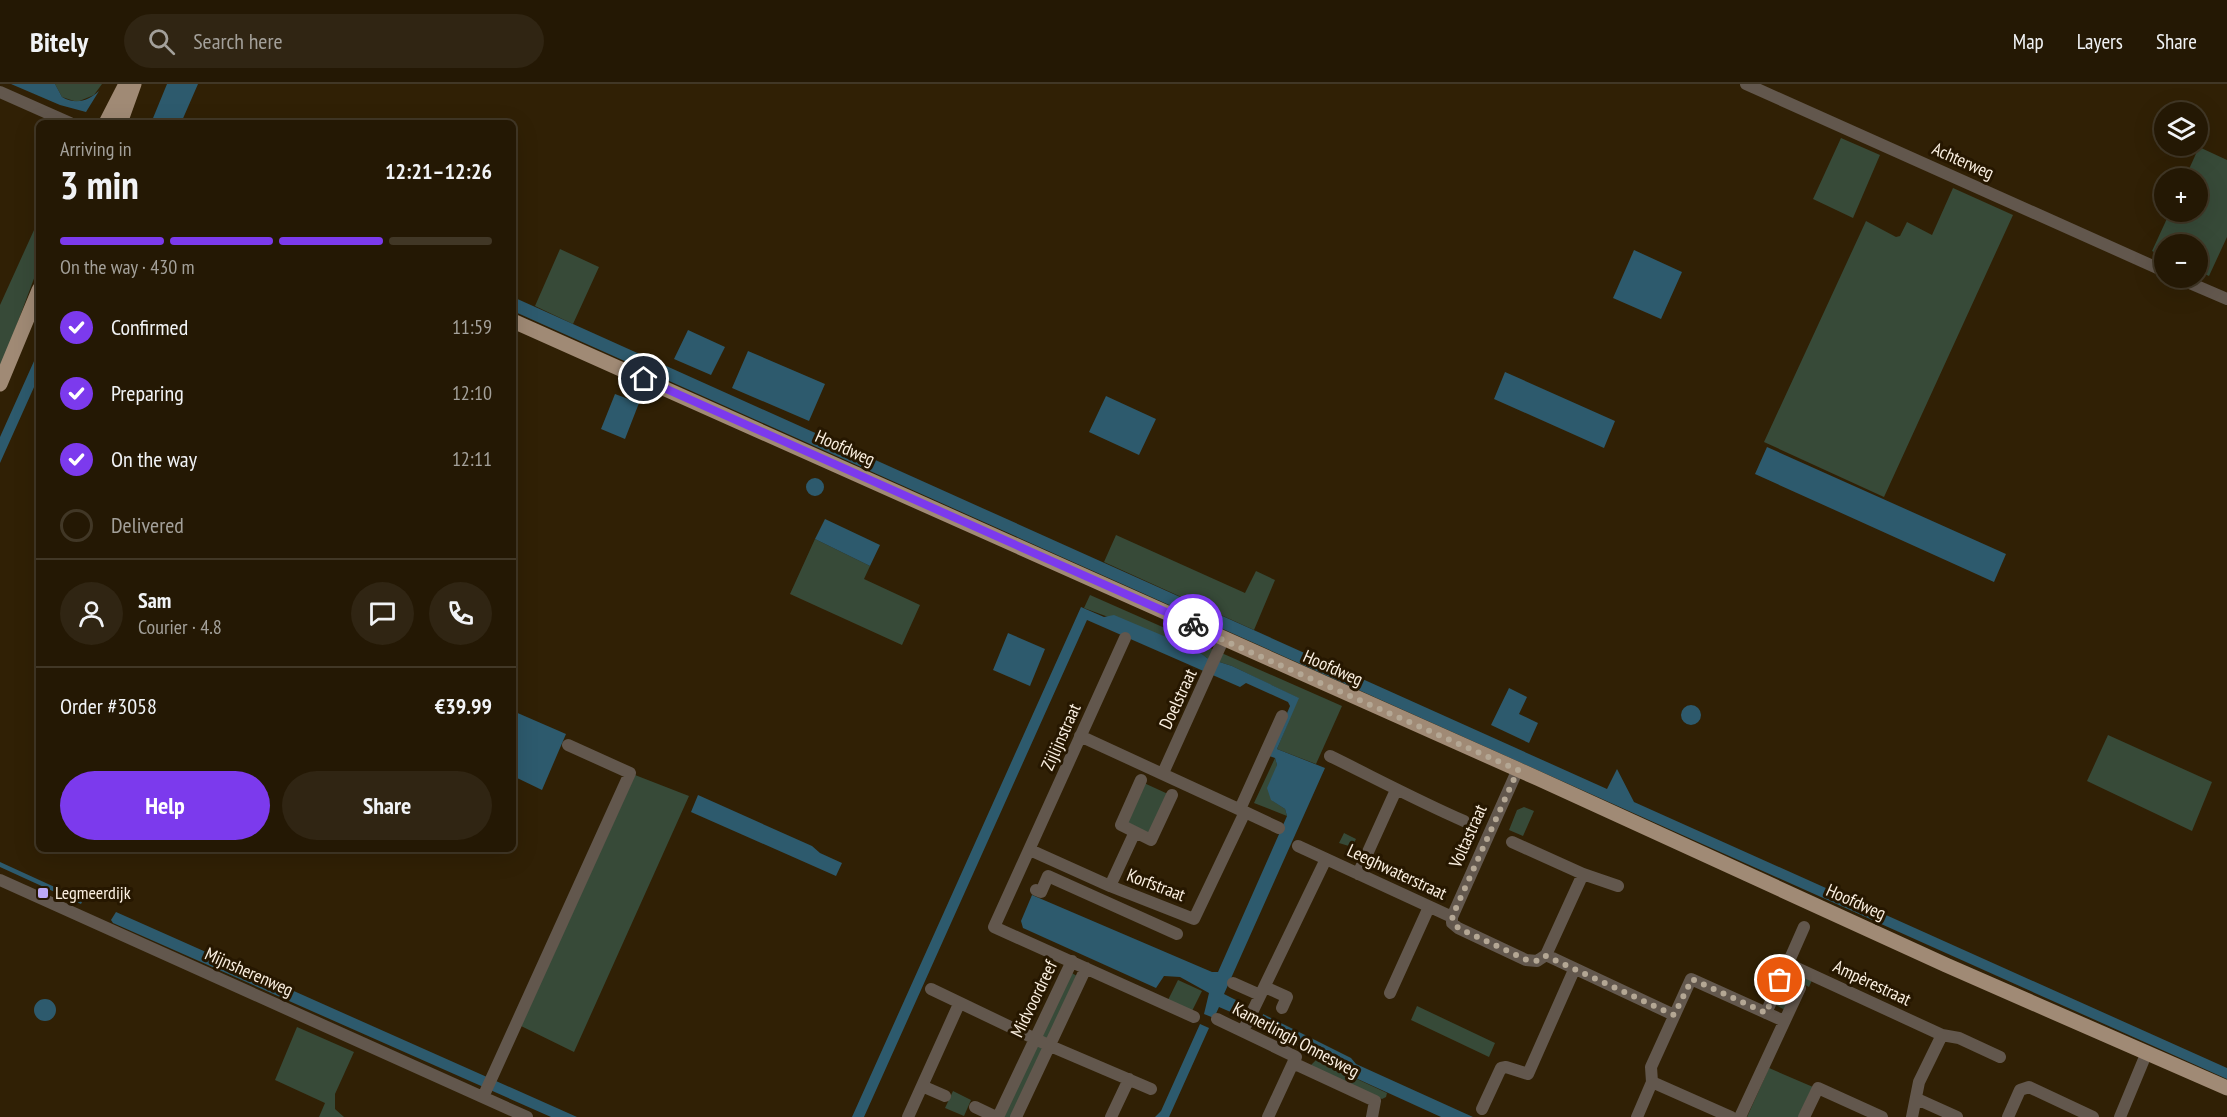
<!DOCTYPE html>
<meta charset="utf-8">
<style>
body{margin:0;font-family:"PT Sans Narrow",sans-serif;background:#302513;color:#f1f3f6;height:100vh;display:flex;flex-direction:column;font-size:22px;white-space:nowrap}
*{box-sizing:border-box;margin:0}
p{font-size:20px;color:#a3a09a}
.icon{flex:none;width:33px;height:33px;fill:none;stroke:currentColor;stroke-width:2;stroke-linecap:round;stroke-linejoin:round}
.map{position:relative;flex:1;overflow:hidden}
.panel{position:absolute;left:36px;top:36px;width:480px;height:732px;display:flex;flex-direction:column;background:#241804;border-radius:9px;box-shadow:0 6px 24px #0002,0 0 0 2px #413726}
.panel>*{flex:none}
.fabs{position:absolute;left:2154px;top:18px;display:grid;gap:12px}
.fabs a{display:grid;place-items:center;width:54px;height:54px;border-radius:50%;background:#241804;box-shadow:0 6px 24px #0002,0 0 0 2px #413726;font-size:30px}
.pin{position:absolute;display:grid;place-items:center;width:51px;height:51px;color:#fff;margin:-26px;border:3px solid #fff;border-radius:50%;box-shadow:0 2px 6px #0007}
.courier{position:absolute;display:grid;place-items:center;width:60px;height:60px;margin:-30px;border:4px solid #7c3aed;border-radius:50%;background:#fff;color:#222;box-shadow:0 2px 8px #0007}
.summary em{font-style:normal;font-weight:700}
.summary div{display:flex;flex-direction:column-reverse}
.summary{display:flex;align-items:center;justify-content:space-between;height:102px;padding:0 24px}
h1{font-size:39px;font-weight:700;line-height:45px}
.bar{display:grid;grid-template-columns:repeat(4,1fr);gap:9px 6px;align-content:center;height:72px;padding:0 24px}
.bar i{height:8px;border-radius:4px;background:#413726}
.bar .current{background:#7c3aed}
.bar p{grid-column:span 4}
.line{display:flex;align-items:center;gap:15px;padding:0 24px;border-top:2px solid #413726}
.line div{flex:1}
.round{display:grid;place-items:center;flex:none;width:63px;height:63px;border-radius:32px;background:#302513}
ol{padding:0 24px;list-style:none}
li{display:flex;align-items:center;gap:18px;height:66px}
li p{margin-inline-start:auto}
li .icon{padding:6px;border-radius:50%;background:#7c3aed;color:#fff;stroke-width:4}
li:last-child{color:#a3a09a}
li i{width:33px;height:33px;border:3px solid #413726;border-radius:50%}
.button{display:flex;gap:12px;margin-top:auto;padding:12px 24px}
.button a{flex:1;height:69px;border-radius:36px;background:#7c3aed;color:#fff;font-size:24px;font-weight:700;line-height:69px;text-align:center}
.button a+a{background:#302513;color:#f1f3f6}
header{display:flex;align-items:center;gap:36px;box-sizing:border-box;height:84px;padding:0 30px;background:#241804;border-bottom:2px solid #413726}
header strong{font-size:28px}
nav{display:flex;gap:33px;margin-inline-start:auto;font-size:21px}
.search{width:420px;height:54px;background:#302513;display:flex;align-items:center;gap:15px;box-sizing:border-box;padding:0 21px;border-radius:33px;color:#a3a09a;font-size:22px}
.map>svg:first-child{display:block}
</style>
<header>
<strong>Bitely</strong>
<div class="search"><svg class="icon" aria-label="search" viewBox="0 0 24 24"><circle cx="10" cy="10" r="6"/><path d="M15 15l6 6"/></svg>Search here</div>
<nav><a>Map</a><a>Layers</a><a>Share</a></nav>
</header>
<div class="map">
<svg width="2227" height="1033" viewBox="0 0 2227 1033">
<rect width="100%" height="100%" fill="#302005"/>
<path fill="#374a38" d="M 55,0 L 102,0 L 94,11 L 77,18 L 62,13 Z
M 1841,54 L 1880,71 L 1853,134 L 1813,115 Z
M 2199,63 L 2227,76 L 2227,153 L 2209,192 L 2198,187 L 2198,160 L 2164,160 L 2164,173 L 2152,167 L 2170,128 L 2198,128 L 2198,94 L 2185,94 Z
M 1953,104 L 2013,131 L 1884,413 L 1764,358 L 1866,137 L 1896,153 L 1900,152 L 1907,138 L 1932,151 Z
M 39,135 L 39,181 L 0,286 L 0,221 Z
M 560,165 L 599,183 L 573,240 L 535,222 Z
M 1116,451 L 1245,509 L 1256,487 L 1275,496 L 1254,546 L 1104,478 Z
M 815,455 L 870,482 L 864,495 L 920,521 L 902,561 L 790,510 Z
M 1090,511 L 1342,622 L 1316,680 L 1277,665 L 1298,614 L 1232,582 L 1207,574 L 1197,566 L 1084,524 Z
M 2108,651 L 2212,698 L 2192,747 L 2087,697 Z
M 1275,674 L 1277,681 L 1273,717 L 1285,725 L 1287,732 L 1254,719 Z
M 635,691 L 689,712 L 574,968 L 521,942 Z
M 1144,699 L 1168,710 L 1149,751 L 1126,740 Z
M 1524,723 L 1534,727 L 1523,752 L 1509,746 L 1517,726 Z
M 1344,749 L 1356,755 L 1352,763 L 1339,759 Z
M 1070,888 L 1077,892 L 1012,1033 L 1004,1033 Z
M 1796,890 L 1812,896 L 1809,903 L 1800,898 L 1796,902 L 1785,926 L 1774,920 L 1786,894 Z
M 1178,896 L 1202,907 L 1192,927 L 1168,916 Z
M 1417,922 L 1495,959 L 1489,973 L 1411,936 Z
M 297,943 L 354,968 L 335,1010 L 335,1025 L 344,1033 L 319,1033 L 325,1019 L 275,996 Z
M 1316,976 L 1387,1009 L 1386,1013 L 1382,1015 L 1310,982 Z
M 1769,984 L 1813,1003 L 1799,1033 L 1747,1033 Z
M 953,1007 L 971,1016 L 964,1032 L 945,1024 Z"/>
<path fill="#2d5a6d" d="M 11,0 L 55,0 L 62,13 C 76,21 88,17 99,7 L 86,28 L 60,21 Z
M 167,0 L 198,0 L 181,39 L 151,39 Z
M 1634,166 L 1682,188 L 1661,235 L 1613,214 Z
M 513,213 L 1607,705 L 1617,685 L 1634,718 L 2227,984 L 2227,995 L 513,227 Z
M 688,246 L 725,263 L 711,291 L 674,275 Z
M 39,266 L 39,292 L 0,379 L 0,353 Z
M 748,267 L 825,300 L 809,337 L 732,304 Z
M 1505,288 L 1615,337 L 1604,364 L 1494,315 Z
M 615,310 L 639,319 L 625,355 L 601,345 Z
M 1106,312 L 1156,335 L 1139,371 L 1089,348 Z
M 1767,363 L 2006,470 L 1994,498 L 1755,390 Z
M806 403a9 9 0 1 1 18 0a9 9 0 1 1-18 0Z
M 825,435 L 880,461 L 870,482 L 815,455 Z
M 1081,523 L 1104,533 L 1114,531 L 1197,566 L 1207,574 L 1232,582 L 1299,614 L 1277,665 L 1325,684 L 1224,910 L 1244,920 L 1240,932 L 1219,923 L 1214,934 L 1204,930 L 1209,909 L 1180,893 L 1164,892 L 1156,904 L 1023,844 L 1021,837 L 1032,811 L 1212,888 L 1218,888 L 1287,732 L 1285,725 L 1271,716 L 1267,704 L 1277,681 L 1275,674 L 1269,672 L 1290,622 L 1288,618 L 1246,599 L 1240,603 L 1087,536 L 864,1033 L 852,1033 Z
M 1008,549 L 1045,565 L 1030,602 L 993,586 Z
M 1509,604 L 1527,613 L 1519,630 L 1538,639 L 1529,659 L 1491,641 Z
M1681 631a10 10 0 1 1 20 0a10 10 0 1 1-20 0Z
M 513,627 L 566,650 L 542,706 L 513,692 Z
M 698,711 L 812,762 L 820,769 L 842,779 L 836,792 L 691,728 Z
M 0,778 L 83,816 L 81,820 L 0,783 Z
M 116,828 L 577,1033 L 551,1033 L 113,839 L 111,836 Z
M34 926a11 11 0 1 1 22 0a11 11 0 1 1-22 0Z
M 1263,930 L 1351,974 L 1356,980 L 1473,1033 L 1441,1033 L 1316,976 L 1317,971 L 1260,944 Z
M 1200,940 L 1209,944 L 1169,1033 L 1155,1033 L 1161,1027 Z"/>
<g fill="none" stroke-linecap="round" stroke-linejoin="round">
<path stroke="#62574d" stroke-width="12" d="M 1746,0 L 2164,187
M 0,8 L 70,39
M 2178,194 L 2227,215
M 1125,554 L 994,843 L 1194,933
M 1080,652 L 1245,728
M 1330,672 C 1375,694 1418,717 1464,737
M 1163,689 L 1223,556
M 1141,696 L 1121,741 L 1151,756 L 1172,711
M 1240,725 L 1282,632
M 1512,758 L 1583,790 L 1618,802
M 1298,762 L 1452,833 L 1452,839 L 1458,844 L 1526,876 L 1537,877 L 1546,871 L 1674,931
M 1030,766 L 1110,802 L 1194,835 L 1245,728 L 1279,744
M 1358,790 L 1396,706
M 0,796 L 527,1033
M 1110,802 L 1134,750
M 1036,806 L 1041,808 L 1048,792 L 1177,850
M 1452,833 L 1518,685
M 1546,871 L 1583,790
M 1788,880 L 1942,951 L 1959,954 L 2000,973
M 1233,899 L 1260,911
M 1265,903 L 1287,913 L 1282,924
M 931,905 L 1048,961 L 1151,1005
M 1390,909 L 1429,823
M 1766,929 L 1804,843
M 1217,935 L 1296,973 L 1293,979 L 1375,1017 L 1372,1033
M 1243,947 L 1326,775
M 1652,998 L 1731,1033
M 922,1002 L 945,1012
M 483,1013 L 630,689 L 568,661
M 1917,1015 L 1957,1033
M 975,1023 L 996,1033
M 1482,1025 L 1501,984 L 1506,983 L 1528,990 L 1574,886
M 908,1033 L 959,920
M 998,1033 L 1072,877
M 1016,1033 L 1086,884
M 1111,1033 L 1129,995
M 1268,1033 L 1293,979
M 1637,1033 L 1652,998 L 1651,983 L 1691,895 L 1784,937
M 1740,1033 L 1800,904
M 1804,1033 L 1818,1004 L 1882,1033
M 1912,1033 L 1919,998 L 1942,951
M 2008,1033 L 2020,1006 L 2029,1003 L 2093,1033
M 2120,1033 L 2147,968"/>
<path stroke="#a08a75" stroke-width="15" d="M 106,39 L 126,0
M 120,39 L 134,0
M 513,237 L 1537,694 L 1946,881 L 2227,1004
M 0,300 L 39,206"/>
</g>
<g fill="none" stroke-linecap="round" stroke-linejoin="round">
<path stroke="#b4a794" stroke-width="6" stroke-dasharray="0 10.8" d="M 1193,540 L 1223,556 L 1518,686 L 1452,833 L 1458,844 L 1527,876 L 1538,877 L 1546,872 L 1674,931 L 1692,895 L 1766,929 L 1780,896"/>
<path stroke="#7c3aed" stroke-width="8" d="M 644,295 L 1193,540"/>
</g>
<rect fill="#bca9f5" stroke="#261700" stroke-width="2" x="37" y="803" width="12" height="12" rx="3"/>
<g text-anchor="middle" stroke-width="6" stroke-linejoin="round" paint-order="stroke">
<g font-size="18" fill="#fbf0e1" stroke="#261700">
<text transform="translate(1963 77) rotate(24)" y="6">Achterweg</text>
<text transform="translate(845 364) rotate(24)" y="6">Hoofdweg</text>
<text transform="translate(1333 584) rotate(24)" y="6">Hoofdweg</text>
<text transform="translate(1178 615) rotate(-65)" y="6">Doelstraat</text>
<text transform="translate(1061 653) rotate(-66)" y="6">Zijlijnstraat</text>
<text transform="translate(1468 752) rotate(-66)" y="6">Voltastraat</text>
<text transform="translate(1397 788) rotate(25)" y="6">Leeghwaterstraat</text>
<text transform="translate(1156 801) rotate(21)" y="6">Korfstraat</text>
<text transform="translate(1856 818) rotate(24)" y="6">Hoofdweg</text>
<text transform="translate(249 888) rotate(24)" y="6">Mijnsherenweg</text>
<text transform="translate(1872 899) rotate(25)" y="6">Ampèrestraat</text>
<text transform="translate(1034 915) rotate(-64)" y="6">Midvoordreef</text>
<text transform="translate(1296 956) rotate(28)" y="6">Kamerlingh Onnesweg</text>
</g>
<g font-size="18" fill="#fbf0e1" stroke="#261700" text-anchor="start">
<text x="55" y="815">Legmeerdijk</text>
</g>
</g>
</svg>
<div class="fabs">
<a><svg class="icon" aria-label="layers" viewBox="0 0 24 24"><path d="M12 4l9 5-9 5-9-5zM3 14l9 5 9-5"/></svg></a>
<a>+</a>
<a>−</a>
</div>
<div class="pin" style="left:1780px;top:896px;background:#ea580c"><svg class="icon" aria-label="bag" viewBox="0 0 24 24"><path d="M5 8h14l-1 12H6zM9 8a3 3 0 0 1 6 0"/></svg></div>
<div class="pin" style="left:644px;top:295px;background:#1f2937"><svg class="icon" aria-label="home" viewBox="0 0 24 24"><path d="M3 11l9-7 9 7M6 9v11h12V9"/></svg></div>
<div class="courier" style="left:1193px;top:540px"><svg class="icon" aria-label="bike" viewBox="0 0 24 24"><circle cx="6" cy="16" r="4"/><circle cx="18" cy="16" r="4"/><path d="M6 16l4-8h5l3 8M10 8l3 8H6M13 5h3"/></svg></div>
<section class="panel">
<div class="summary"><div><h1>3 min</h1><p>Arriving in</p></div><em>12:21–12:26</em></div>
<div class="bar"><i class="current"></i><i class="current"></i><i class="current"></i><i></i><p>On the way · 430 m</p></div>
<ol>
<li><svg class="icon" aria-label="check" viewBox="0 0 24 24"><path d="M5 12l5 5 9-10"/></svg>Confirmed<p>11:59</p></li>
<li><svg class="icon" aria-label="check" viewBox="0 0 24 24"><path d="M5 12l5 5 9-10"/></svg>Preparing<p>12:10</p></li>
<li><svg class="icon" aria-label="check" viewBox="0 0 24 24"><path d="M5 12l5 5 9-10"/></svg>On the way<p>12:11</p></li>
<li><i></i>Delivered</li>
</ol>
<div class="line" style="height:108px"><a class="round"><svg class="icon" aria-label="person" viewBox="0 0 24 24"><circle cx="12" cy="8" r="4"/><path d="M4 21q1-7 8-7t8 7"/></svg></a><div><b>Sam</b><p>Courier · 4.8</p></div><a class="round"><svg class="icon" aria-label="chat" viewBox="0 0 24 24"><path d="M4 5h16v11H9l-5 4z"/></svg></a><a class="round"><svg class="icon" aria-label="phone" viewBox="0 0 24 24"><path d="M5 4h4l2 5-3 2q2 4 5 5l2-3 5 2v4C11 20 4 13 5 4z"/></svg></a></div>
<div class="line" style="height:78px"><div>Order #3058</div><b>€39.99</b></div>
<div class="button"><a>Help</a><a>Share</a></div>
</section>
</div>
